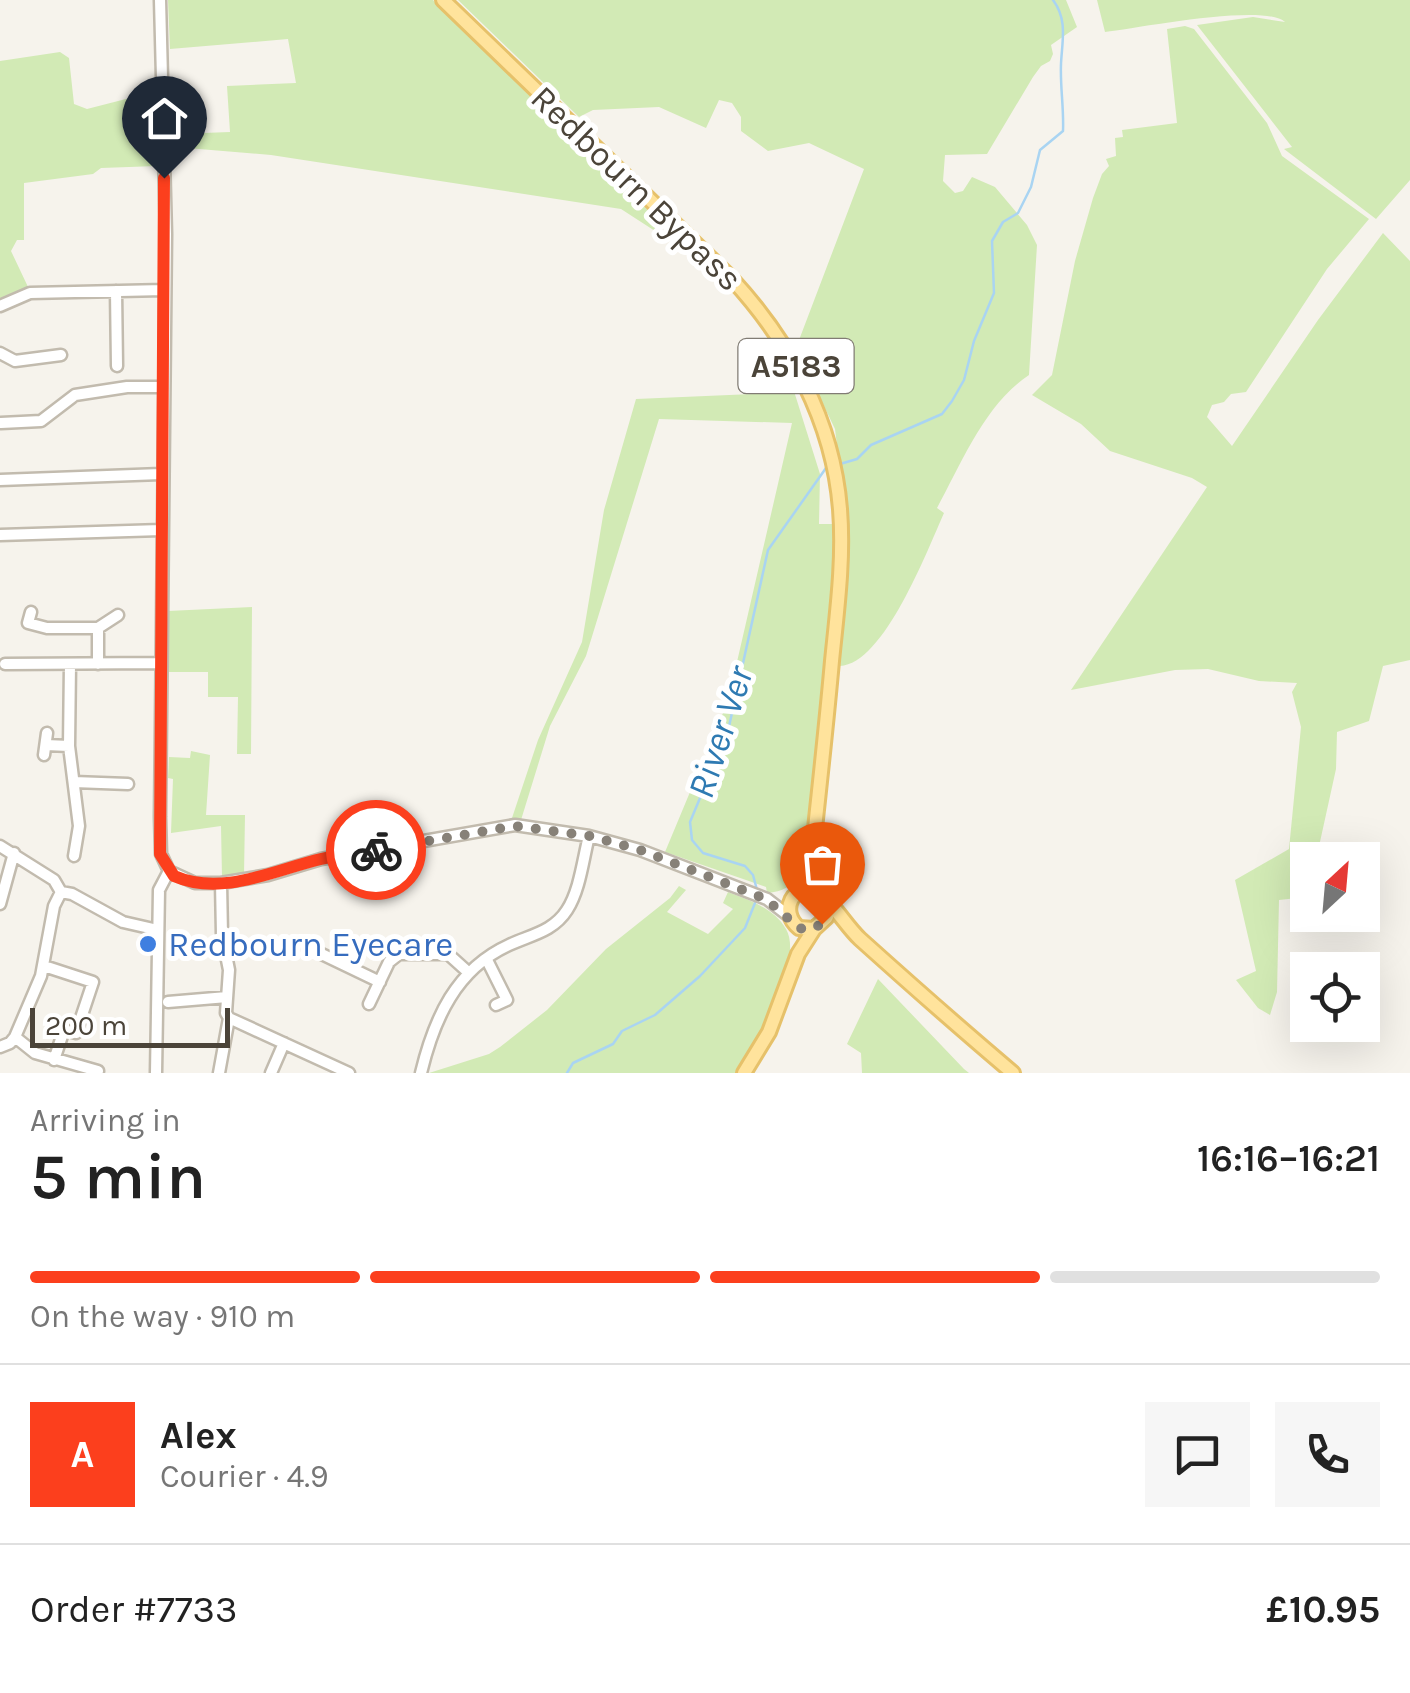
<!DOCTYPE html>
<meta charset="utf-8">
<style>
body{margin:0;font-family:Karla,sans-serif;background:#f6f6f6;color:#222;height:100vh;display:flex;flex-direction:column;font-size:38px;white-space:nowrap}
*{box-sizing:border-box;margin:0}
p{font-size:32px;color:#767676}
.icon{flex:none;width:55px;height:55px;fill:none;stroke:currentColor;stroke-width:2;stroke-linecap:round;stroke-linejoin:round}
.map{position:relative;height:1073px;overflow:hidden}
.sheet{display:flex;flex-direction:column;background:#fff;flex:1}
.sheet>*{flex:none}
.needle{width:65px;rotate:26deg}
.fabs{position:absolute;left:1290px;top:842px;display:grid;gap:20px}
.fabs a{display:grid;place-items:center;width:90px;height:90px;border-radius:0px;background:#fff;box-shadow:0 10px 40px #0002;font-size:50px}
.scale{position:absolute;left:30px;bottom:25px;width:200px;box-sizing:border-box;padding-left:10px;border:5px solid #4b4439;border-top:0;font-size:28px;line-height:35px;white-space:nowrap;color:#4b4439;-webkit-text-stroke:8px #fff;paint-order:stroke}
.pin{position:absolute;display:grid;place-items:center;width:85px;height:85px;color:#fff;margin:-102px -42px;border-radius:50% 50% 50% 0;rotate:-45deg;box-shadow:0 0 10px #0007}
.pin .icon{rotate:45deg}
.courier{position:absolute;display:grid;place-items:center;width:100px;height:100px;margin:-50px;border:8px solid #fc3f1d;border-radius:50%;background:#fff;color:#222;box-shadow:0 2px 12px #0007}
.headline em{font-style:normal;font-weight:600}
.headline div{display:flex;flex-direction:column-reverse}
.headline{display:flex;align-items:center;justify-content:space-between;height:170px;padding:0 30px}
h1{font-size:65px;font-weight:600;line-height:75px}
.bar{display:grid;grid-template-columns:repeat(4,1fr);gap:15px 10px;align-content:center;height:120px;padding:0 30px}
.bar i{height:12px;border-radius:8px;background:#e0e0e0}
.bar .active{background:#fc3f1d}
.bar p{grid-column:span 4}
.line{display:flex;align-items:center;gap:25px;padding:0 30px;border-top:2px solid #e0e0e0}
.line div{flex:1}
.round{display:grid;place-items:center;flex:none;width:105px;height:105px;border-radius:0px;background:#f6f6f6}
.map>svg:first-child{display:block}
</style>
<div class="map">
<svg width="1410" height="1073" viewBox="0 0 1410 1073">
<rect width="100%" height="100%" fill="#f6f3ec"/>
<path fill="#d2eab5" d="M 168,0 L 433,0 L 666,228 L 655,231 L 621,209 L 271,155 L 175,147 L 176,134 L 230,132 L 227,86 L 296,83 L 288,39 L 170,49 Z
M 458,0 L 1066,0 L 1077,27 L 1051,45 L 1053,54 L 1050,61 L 1041,66 L 1033,77 L 987,154 L 945,155 L 943,181 L 955,193 L 963,191 L 972,177 L 995,187 L 1027,225 L 1037,245 L 1029,375 C 985,404 962,462 937,508 L 944,513 C 927,551 884,664 840,666 L 848,536 L 835,429 L 796,348 L 864,169 L 809,143 L 768,151 L 741,131 L 741,117 L 732,103 L 719,100 L 706,128 L 659,107 L 593,110 L 579,117 Z
M 1097,0 L 1410,0 L 1410,180 L 1376,219 L 1284,149 L 1292,147 L 1197,25 L 1253,17 L 1285,22 C 1265,3 1138,28 1105,32 Z
M 1185,26 L 1194,29 L 1267,123 L 1282,156 L 1369,219 L 1327,269 L 1246,392 L 1231,394 L 1224,402 L 1212,405 L 1207,417 L 1232,446 L 1318,320 L 1383,233 L 1410,261 L 1410,660 L 1383,666 L 1369,721 L 1337,732 L 1336,769 L 1316,860 L 1308,860 L 1307,897 L 1279,900 L 1277,992 L 1270,1015 L 1258,1008 L 1236,980 L 1256,971 L 1235,880 L 1289,849 L 1301,727 L 1292,692 L 1297,683 L 1259,681 L 1208,669 L 1175,670 L 1071,690 L 1207,487 L 1192,478 L 1110,451 L 1081,424 L 1032,395 L 1052,375 L 1075,261 L 1093,198 L 1102,174 L 1109,166 L 1106,159 L 1116,156 L 1115,138 L 1123,137 L 1122,130 L 1177,123 L 1167,29 Z
M 60,52 L 69,58 L 74,104 L 87,109 L 157,91 L 157,166 L 101,168 L 93,174 L 24,183 L 24,240 L 17,240 L 11,251 L 29,289 L 0,299 L 0,61 Z
M 793,388 L 820,474 L 819,524 L 834,524 C 840,629 820,736 808,840 C 803,867 799,891 767,893 L 766,887 L 665,852 L 728,701 L 792,423 L 659,419 L 586,656 L 550,726 L 521,820 L 512,818 L 538,740 L 582,642 L 604,510 L 636,399 L 775,393 Z
M 252,607 L 251,754 L 237,754 L 238,697 L 208,697 L 208,672 L 168,672 L 168,611 Z
M 191,751 L 210,755 L 206,815 L 245,815 L 244,875 L 222,877 L 221,826 L 171,833 L 173,779 L 168,778 L 169,757 L 190,758 Z
M 679,886 L 686,890 L 667,912 L 708,934 L 733,909 L 723,903 L 728,892 C 749,900 774,908 786,929 C 804,959 759,1048 738,1073 L 429,1073 L 489,1054 L 500,1047 L 547,1010 L 606,949 L 670,898 Z
M 878,979 L 964,1069 L 969,1073 L 862,1073 L 861,1053 L 847,1044 Z"/>
<g fill="none" stroke-linecap="round" stroke-linejoin="round">
<path stroke="#a9d4f2" stroke-width="2.5" d="M 840,464 L 857,459 L 871,445 L 942,414 L 952,401 L 964,380 L 974,341 L 994,293 L 992,241 L 1003,222 L 1018,213 L 1031,187 L 1040,150 L 1063,131 C 1064,108 1060,86 1061,64 C 1062,41 1068,20 1053,0
M 757,890 L 753,875 L 745,866 L 703,853 L 692,840 L 690,822 L 728,731 L 768,550 L 826,468
M 567,1073 L 573,1063 L 613,1044 L 622,1031 L 655,1015 L 700,976 L 745,928 L 757,898"/>
<g stroke="#c2bbae" stroke-width="15">
<path id="minor" d="M 160,0 L 166,234 L 160,817 L 161,854 L 169,871
M 116,291 L 117,366
M 0,306 L 30,293 L 164,290
M 0,353 L 15,361 L 61,355
M 1,423 L 41,421 L 75,395 L 127,387 L 163,387
M 0,480 L 161,474
M 0,535 L 161,530
M 31,612 L 28,623 L 47,628 L 98,628 L 98,664
M 98,628 L 118,615
M 5,664 L 160,663
M 70,664 L 69,746 L 79,826 L 74,856
M 46,745 L 69,746
M 44,755 L 47,733
M 74,782 L 128,784
M 0,846 L 54,880 L 61,892
M 169,871 L 195,883 L 221,883 L 268,875 L 321,859 L 515,825 L 589,836 L 640,850 L 767,899 L 789,916
M 0,904 L 14,853
M 305,946 L 380,982
M 487,960 L 507,1000 L 496,1005
M 44,966 L 93,982 L 76,1033 L 64,1030 L 54,1060
M 168,1002 L 227,997
M 369,1004 L 389,962 L 399,954 L 448,954 L 468,972
M 229,1018 L 349,1073
M 15,1037 L 35,1053 L 98,1071
M 0,1047 L 10,1043 L 15,1037 L 41,976 L 54,906 L 61,892 L 72,894 L 123,922 L 158,930
M 156,1073 L 159,890 L 169,871
M 219,1073 L 229,1018 L 226,1013 L 229,970 L 222,935 L 221,883
M 271,1073 L 284,1043
M 421,1073 C 434,1019 456,969 509,945 C 530,935 553,932 567,910 C 580,890 583,859 589,836"/>
</g>
<g stroke="#e6c16a" stroke-width="18">
<path id="major" d="M 443,0 L 731,278 C 790,342 833,421 840,509 C 844,560 837,611 832,661 C 826,730 818,798 811,867 L 818,894
M 826,903 L 827,917 L 814,929 L 799,928 C 778,911 794,881 817,893 C 834,903 845,925 860,939 C 910,984 961,1029 1013,1073
M 744,1073 L 769,1032 L 798,954 L 814,929"/>
</g>
<use href="#minor" stroke="#fff" stroke-width="10"/>
<use href="#major" stroke="#ffe39c" stroke-width="12"/>
</g>
<g fill="none" stroke-linecap="round" stroke-linejoin="round">
<path stroke="#878178" stroke-width="10" stroke-dasharray="0 18" d="M 376,850 L 515,826 L 590,836 L 640,850 L 766,899 L 799,928 L 809,930 L 822,924"/>
<path stroke="#fc3f1d" stroke-width="12" d="M 164,178 L 160,854 L 174,876 C 222,897 274,870 321,859 C 339,855 358,853 376,850"/>
</g>
<circle fill="#3f7fe0" stroke="#fff" stroke-width="4" cx="148" cy="944" r="10"/>
<g text-anchor="middle" stroke-width="10" stroke-linejoin="round" paint-order="stroke">
<rect fill="#fff" stroke="#817c74" stroke-width="2.5" x="738.5" y="339" width="115" height="54" rx="8"/>
<g font-size="32" font-weight="bold" fill="#4b4439">
<text x="796" y="377">A5183</text>
</g>
<g font-size="35" fill="#4b4439" stroke="#fff">
<text transform="translate(637 188) rotate(44)" y="12">Redbourn Bypass</text>
</g>
<g font-size="35" fill="#366cbe" stroke="#fff" text-anchor="start">
<text x="168" y="956">Redbourn Eyecare</text>
</g>
<g font-size="38" font-style="italic" fill="#2e7ab2" stroke="#fff">
<text transform="translate(720 732) rotate(-72)" y="13">River Ver</text>
</g>
</g>
</svg>
<div class="fabs">
<a><svg class="needle" viewBox="-14 -14 28 28"><path d="M0-13l5 13h-10z" fill="#e53935"/><path d="M0 13l5-13h-10z" fill="#767676"/></svg></a>
<a><svg class="icon" aria-label="locate" viewBox="0 0 24 24"><circle cx="12" cy="12" r="6"/><path d="M12 2v4M12 18v4M2 12h4M18 12h4"/></svg></a>
</div>
<div class="scale">200 m</div>
<div class="pin" style="left:822px;top:924px;background:#ea580c"><svg class="icon" aria-label="bag" viewBox="0 0 24 24"><path d="M5 8h14l-1 12H6zM9 8a3 3 0 0 1 6 0"/></svg></div>
<div class="pin" style="left:164px;top:178px;background:#1f2937"><svg class="icon" aria-label="home" viewBox="0 0 24 24"><path d="M3 11l9-7 9 7M6 9v11h12V9"/></svg></div>
<div class="courier" style="left:376px;top:850px"><svg class="icon" aria-label="bike" viewBox="0 0 24 24"><circle cx="6" cy="16" r="4"/><circle cx="18" cy="16" r="4"/><path d="M6 16l4-8h5l3 8M10 8l3 8H6M13 5h3"/></svg></div>
</div>
<section class="sheet">
<div class="headline"><div><h1>5 min</h1><p>Arriving in</p></div><em>16:16–16:21</em></div>
<div class="bar"><i class="active"></i><i class="active"></i><i class="active"></i><i></i><p>On the way · 910 m</p></div>
<div class="line" style="height:180px"><b class="round" style="background:#fc3f1d;color:#fff">A</b><div><b>Alex</b><p>Courier · 4.9</p></div><a class="round"><svg class="icon" aria-label="chat" viewBox="0 0 24 24"><path d="M4 5h16v11H9l-5 4z"/></svg></a><a class="round"><svg class="icon" aria-label="phone" viewBox="0 0 24 24"><path d="M5 4h4l2 5-3 2q2 4 5 5l2-3 5 2v4C11 20 4 13 5 4z"/></svg></a></div>
<div class="line" style="height:130px"><div>Order #7733</div><b>£10.95</b></div>
</section>
